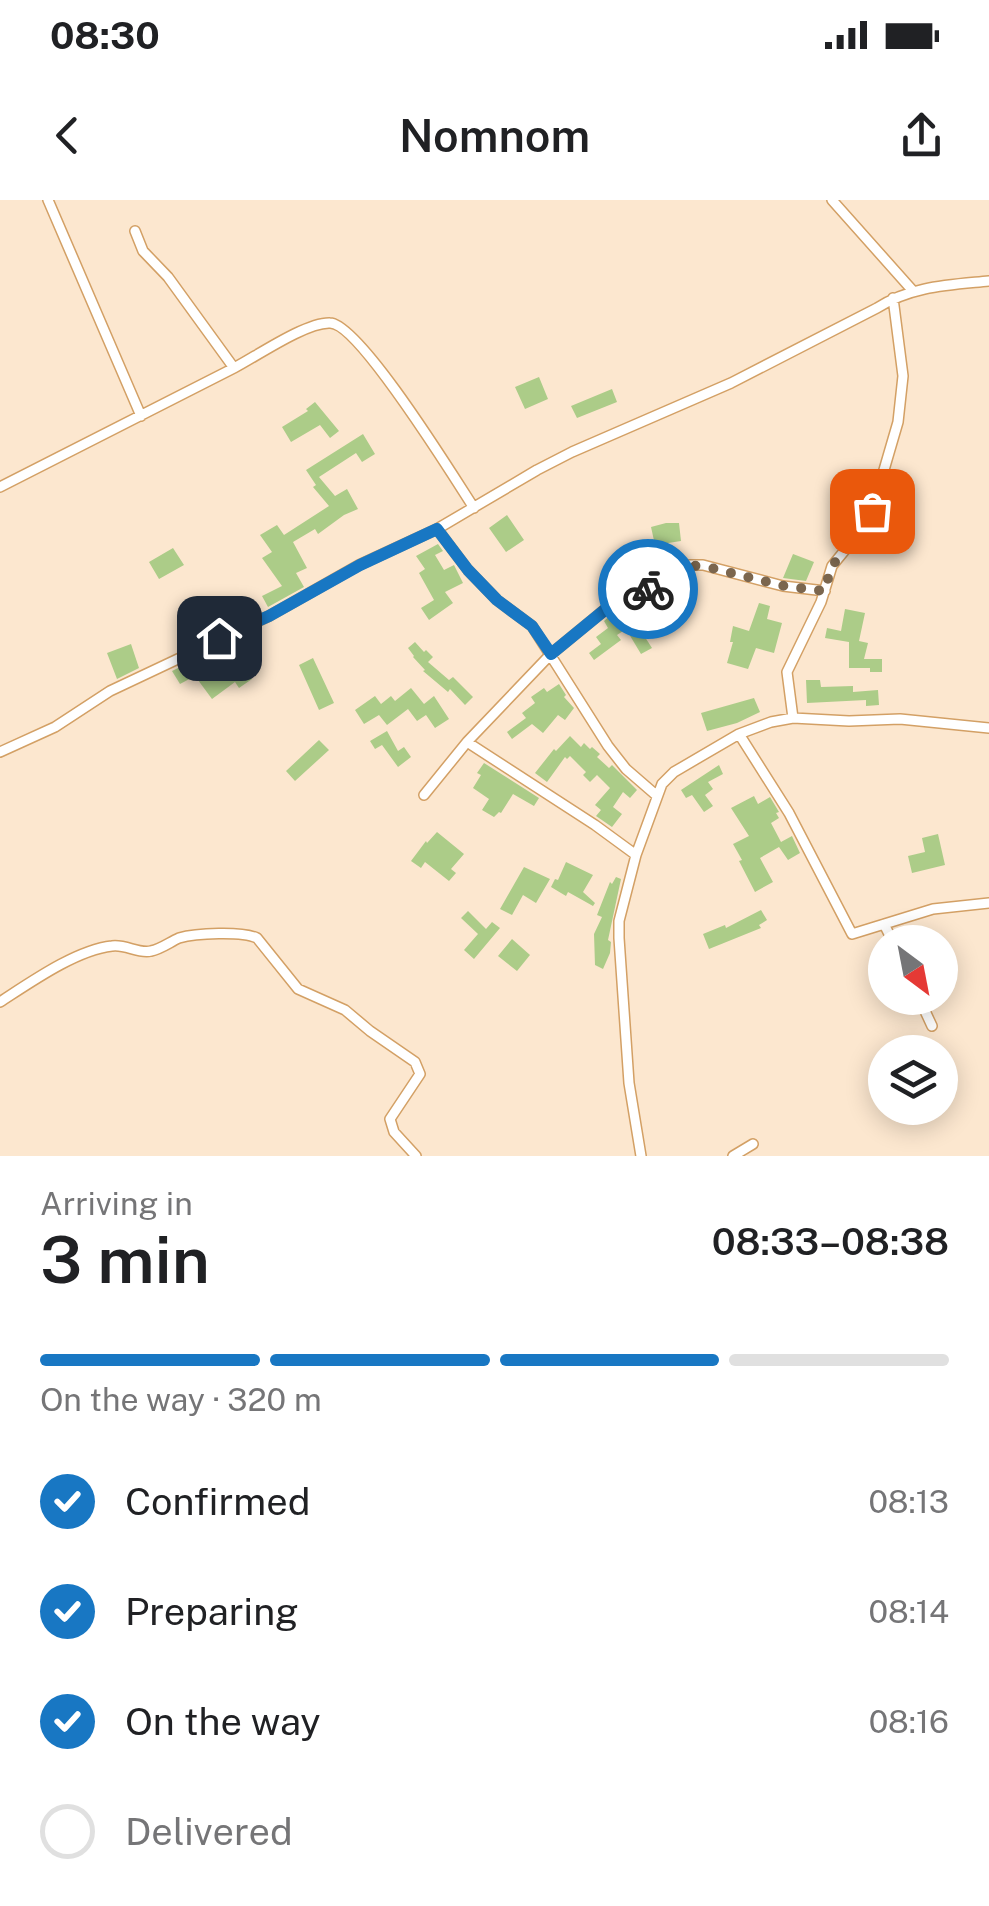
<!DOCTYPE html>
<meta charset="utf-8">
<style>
body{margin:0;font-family:"Public Sans",sans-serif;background:#f2f2f2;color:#202124;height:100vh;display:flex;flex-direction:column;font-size:38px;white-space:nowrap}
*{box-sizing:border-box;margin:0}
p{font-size:32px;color:#757577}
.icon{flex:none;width:55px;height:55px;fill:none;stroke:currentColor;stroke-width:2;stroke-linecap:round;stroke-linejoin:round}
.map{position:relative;height:956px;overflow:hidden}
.side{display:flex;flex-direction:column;background:#fff;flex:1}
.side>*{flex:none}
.needle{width:65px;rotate:148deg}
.fabs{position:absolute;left:868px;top:725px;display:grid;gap:20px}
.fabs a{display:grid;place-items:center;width:90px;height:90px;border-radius:50%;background:#fff;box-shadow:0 5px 25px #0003;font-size:50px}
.pin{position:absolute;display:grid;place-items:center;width:85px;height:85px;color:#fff;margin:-42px;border-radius:20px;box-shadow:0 5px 15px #0006}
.courier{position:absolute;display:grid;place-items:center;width:100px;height:100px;margin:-50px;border:8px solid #1877c3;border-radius:50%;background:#fff;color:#222;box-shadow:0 2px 12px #0007}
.summary em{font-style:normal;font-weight:600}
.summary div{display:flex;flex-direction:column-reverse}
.summary{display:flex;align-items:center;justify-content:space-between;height:170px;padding:0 40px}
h1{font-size:65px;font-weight:600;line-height:75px}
.bar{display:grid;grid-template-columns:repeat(4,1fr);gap:15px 10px;align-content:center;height:120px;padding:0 40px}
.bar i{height:12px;border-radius:8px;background:#e0e0e0}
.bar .selected{background:#1877c3}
.bar p{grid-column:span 4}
ol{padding:0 40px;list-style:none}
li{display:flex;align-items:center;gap:30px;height:110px}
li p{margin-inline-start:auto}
li .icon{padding:10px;border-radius:50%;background:#1877c3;color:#fff;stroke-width:4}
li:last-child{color:#757577}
li i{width:55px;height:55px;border:5px solid #e0e0e0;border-radius:50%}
.status{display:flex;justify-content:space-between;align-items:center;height:70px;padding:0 50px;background:#fff;direction:ltr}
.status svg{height:28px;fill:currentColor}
header{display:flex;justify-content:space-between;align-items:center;height:130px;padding:0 40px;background:#fff;font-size:45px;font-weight:600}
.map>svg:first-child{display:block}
</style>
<div class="status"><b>08:30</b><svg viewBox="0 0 49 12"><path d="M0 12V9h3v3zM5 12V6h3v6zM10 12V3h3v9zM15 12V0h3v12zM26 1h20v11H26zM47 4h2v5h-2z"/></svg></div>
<header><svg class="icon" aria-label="back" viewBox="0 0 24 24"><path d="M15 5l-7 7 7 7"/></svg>Nomnom<svg class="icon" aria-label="share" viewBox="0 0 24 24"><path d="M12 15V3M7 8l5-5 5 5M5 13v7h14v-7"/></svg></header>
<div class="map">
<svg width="989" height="956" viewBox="0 0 989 956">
<rect width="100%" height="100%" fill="#fce7cf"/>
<path fill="#accc88" d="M 539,177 L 548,199 L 525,209 L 515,187 Z
M 612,189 L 617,202 L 577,218 L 571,206 Z
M 315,202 L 339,231 L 330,238 L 320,225 L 291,242 L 282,227 L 308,211 L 306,209 Z
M 363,234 L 375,254 L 362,262 L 356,253 L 319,277 L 335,296 L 347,289 L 358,309 L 344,315 L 318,334 L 315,329 L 293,342 L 307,368 L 296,373 L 304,387 L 268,407 L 262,396 L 282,386 L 262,358 L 272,352 L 260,335 L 277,325 L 284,335 L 329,306 L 313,287 L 316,285 L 306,270 Z
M 507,315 L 524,340 L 506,352 L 489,328 Z
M 666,323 L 679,323 L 681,341 L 655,345 L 651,327 Z
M 653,339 L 656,361 L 652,362 L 655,371 L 652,372 L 654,378 L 639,384 L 636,365 L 633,365 L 628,347 Z
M 438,344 L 443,351 L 435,355 L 444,370 L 454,365 L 463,383 L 445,392 L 453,403 L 429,420 L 421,408 L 434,400 L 419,373 L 425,369 L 416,356 Z
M 173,348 L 184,365 L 159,379 L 149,362 Z
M 793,354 L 814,362 L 806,381 L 783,378 Z
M 759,403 L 770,406 L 767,419 L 782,423 L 774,453 L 756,448 L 748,469 L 727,463 L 733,442 L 730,442 L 733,426 L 749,431 Z
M 636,404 L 646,422 L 643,423 L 648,431 L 643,434 L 652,448 L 641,454 L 626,429 L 617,435 L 621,440 L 594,460 L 589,453 L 601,444 L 596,437 L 608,428 L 604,421 L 611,415 Z
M 845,409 L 865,413 L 859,441 L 868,443 L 864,459 L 882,459 L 882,472 L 870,472 L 870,468 L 849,468 L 849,442 L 825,438 L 827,428 L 841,431 Z
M 415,442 L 424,452 L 426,450 L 433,457 L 428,462 L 449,480 L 453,477 L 473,497 L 465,505 L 450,489 L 448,492 L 423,471 L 425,470 L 413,457 L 414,456 L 408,448 Z
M 247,443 L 255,459 L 243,466 L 252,479 L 239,488 L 235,482 L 212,499 L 195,476 L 180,484 L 172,471 L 182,466 L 185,471 L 204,461 L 213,478 L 231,466 L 225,455 Z
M 131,444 L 139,468 L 117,479 L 107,453 Z
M 313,458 L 334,503 L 319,510 L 299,465 Z
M 806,480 L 820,480 L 821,487 L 853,486 L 853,492 L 878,490 L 879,505 L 866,506 L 866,500 L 807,503 Z
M 559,484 L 566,495 L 564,497 L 574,508 L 565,520 L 558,515 L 543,533 L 532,524 L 512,539 L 507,532 L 526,518 L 522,513 L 535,503 L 531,497 L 544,488 L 547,492 Z
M 411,488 L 424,504 L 434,496 L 449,519 L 435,528 L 426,515 L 417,521 L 408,509 L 387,525 L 379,515 L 364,524 L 355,510 L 375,496 L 381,504 L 391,496 L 395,501 Z
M 754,498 L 760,512 L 737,523 L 707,531 L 701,513 Z
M 387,531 L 398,551 L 404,547 L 411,557 L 398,567 L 382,545 L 375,549 L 370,541 Z
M 570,536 L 581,547 L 584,543 L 590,549 L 592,547 L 600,554 L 597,557 L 609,568 L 612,565 L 637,590 L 630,598 L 623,592 L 613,607 L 622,614 L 612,627 L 596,616 L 601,610 L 595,605 L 610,588 L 597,575 L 590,582 L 583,575 L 586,572 L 570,556 L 567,559 L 565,557 L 547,582 L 535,573 L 554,549 L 556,551 Z
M 319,540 L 329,550 L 295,581 L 286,571 Z
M 484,563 L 539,598 L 534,606 L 513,594 L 501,613 L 499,612 L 494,617 L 482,610 L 489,599 L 473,588 L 481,575 L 477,573 Z
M 719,565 L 723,574 L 708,582 L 713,589 L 705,595 L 713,606 L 704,612 L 692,595 L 686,598 L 681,590 Z
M 754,596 L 758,604 L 770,597 L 779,612 L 776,613 L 779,618 L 771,623 L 781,642 L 792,636 L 800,653 L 788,660 L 779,647 L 760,658 L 773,682 L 755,692 L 739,661 L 742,660 L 733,644 L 749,636 L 731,608 Z
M 437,632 L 464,654 L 451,669 L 456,673 L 449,681 L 425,662 L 421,668 L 411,661 L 426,641 L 427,643 Z
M 938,634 L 945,665 L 912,673 L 908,656 L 925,652 L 922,638 Z
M 566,662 L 593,675 L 583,692 L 595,703 L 593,706 L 568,692 L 566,696 L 551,687 L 555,679 L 558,680 Z
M 524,667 L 550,679 L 536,703 L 523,695 L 512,715 L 500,709 Z
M 616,677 L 621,679 L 608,740 L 611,742 L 610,753 L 603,769 L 595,765 L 594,734 L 602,717 L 597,715 L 610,682 L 612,684 Z
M 761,710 L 767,720 L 759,725 L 761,728 L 709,749 L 703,734 L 725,725 L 726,728 Z
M 468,711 L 486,729 L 492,722 L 500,728 L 474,759 L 464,750 L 478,734 L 461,718 Z
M 512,739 L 530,755 L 517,771 L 498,756 Z"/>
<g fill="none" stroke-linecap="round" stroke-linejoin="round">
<g stroke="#d3a065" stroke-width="12">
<path id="street" d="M 48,0 L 141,216
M 832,0 L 913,91
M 135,31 L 143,51 L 168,77 L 234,168 C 257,156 306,122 330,123 C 359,123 455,279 474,308
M 0,287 L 234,168
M 437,329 L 468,370 L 497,400 L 532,426 L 608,546 L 626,569 L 656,595
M 793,518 L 787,472 L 821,402 L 832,366 L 863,328 L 872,311 L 898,222 L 903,176 L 893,98
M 739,534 L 789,613 L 852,734 L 933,709 L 989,703
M 467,542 L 595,625 L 636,655
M 0,552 L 55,527 L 110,491 L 269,416 L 359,365 L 437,329 L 537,270 L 572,252 L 731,183 L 877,108 C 911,86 949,85 989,81
M 424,595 L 467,542 L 551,454 L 613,403 L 657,386 L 674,370 L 690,365 L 703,365 L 783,386 L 825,391
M 884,724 L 893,742
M 919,798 L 932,826
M 0,802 C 31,782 76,750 112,746 C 126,744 138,754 151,751 C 161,749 170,742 179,738 C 196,733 242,731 257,738 L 298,789 L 345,810 L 370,831 L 415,862 L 420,874 L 390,919 L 394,932 L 416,956
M 641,956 L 629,883 L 619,738 L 619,721 L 636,655 L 662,584 L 674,572 L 739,534 L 771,522 L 793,518 L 849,521 L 900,519 L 989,528
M 733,956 L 753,944"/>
</g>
<use href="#street" stroke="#fff" stroke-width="9"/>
</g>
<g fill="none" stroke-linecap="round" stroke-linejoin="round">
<path stroke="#7b664e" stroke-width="10" stroke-dasharray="0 18" d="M 648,389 C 672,380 671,364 703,366 L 784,386 L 824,391 L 832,366 L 863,328 L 872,311"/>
<path stroke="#1877c3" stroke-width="12" d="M 219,438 L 269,416 L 360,365 L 437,329 L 468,370 L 497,400 L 532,426 L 551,454 L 612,404 L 648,389"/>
</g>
</svg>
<div class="fabs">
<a><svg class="needle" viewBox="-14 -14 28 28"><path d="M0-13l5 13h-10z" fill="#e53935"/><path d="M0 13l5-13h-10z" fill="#757577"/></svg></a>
<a><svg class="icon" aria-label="layers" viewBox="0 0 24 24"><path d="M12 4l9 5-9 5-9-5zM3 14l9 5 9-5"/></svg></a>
</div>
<div class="pin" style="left:872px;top:311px;background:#ea580c"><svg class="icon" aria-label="bag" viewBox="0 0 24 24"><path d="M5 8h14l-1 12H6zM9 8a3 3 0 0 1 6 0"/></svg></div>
<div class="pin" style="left:219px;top:438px;background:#1f2937"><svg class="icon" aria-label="home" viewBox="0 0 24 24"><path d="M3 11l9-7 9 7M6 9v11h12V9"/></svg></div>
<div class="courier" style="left:648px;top:389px"><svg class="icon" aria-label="bike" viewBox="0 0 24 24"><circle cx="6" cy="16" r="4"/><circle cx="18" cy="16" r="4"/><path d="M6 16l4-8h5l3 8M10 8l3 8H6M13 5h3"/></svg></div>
</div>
<section class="side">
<div class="summary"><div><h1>3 min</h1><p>Arriving in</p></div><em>08:33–08:38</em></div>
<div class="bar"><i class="selected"></i><i class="selected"></i><i class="selected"></i><i></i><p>On the way · 320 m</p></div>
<ol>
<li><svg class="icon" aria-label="check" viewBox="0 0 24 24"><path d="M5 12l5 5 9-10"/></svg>Confirmed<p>08:13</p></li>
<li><svg class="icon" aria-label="check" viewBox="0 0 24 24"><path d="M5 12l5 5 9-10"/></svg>Preparing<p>08:14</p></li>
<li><svg class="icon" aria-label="check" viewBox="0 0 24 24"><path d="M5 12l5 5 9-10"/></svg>On the way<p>08:16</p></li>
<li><i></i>Delivered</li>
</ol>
</section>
